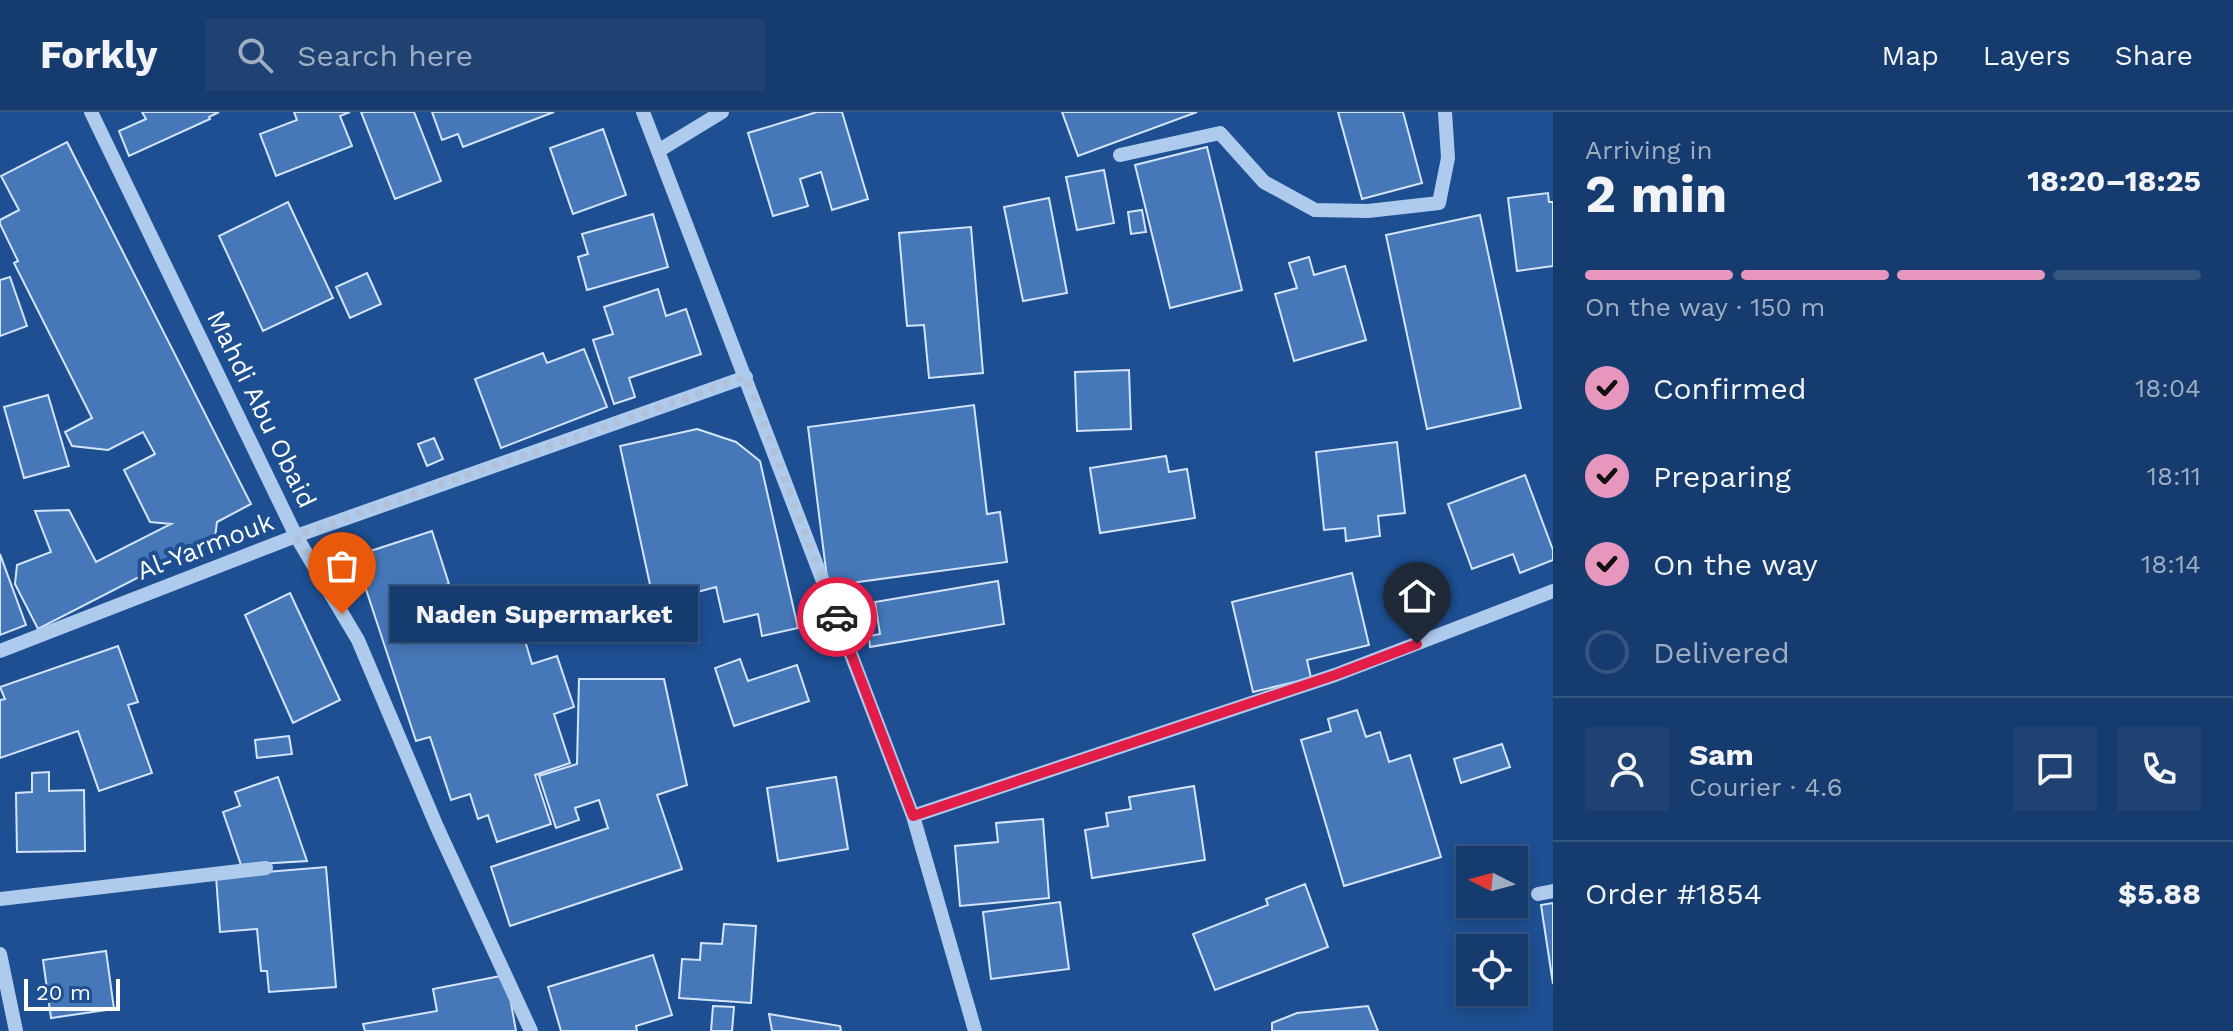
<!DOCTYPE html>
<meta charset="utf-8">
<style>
body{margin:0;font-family:"Work Sans",sans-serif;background:#1f4273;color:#f1f3f6;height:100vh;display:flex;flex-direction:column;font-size:30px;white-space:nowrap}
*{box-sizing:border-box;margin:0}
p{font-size:26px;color:#9eadc2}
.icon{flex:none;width:44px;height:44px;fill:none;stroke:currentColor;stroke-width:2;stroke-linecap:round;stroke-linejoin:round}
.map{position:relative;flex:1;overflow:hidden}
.sheet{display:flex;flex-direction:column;background:#163b6e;width:680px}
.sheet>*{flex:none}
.needle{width:52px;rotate:276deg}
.tools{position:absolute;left:1456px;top:734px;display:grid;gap:16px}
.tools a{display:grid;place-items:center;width:72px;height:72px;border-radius:0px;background:#163b6e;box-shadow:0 4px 12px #0003,0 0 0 2px #355581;font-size:40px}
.scale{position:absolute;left:24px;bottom:20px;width:96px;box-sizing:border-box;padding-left:8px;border:4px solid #fff;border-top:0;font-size:22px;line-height:28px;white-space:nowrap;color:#fff;-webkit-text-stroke:6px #1d4f92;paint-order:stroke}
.pin{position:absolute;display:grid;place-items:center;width:68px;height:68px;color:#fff;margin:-82px -34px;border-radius:50% 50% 50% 0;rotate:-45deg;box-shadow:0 0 8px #0007}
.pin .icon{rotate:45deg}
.courier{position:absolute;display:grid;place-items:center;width:80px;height:80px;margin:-40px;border:6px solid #e11d48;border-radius:50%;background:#fff;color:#222;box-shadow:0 2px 10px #0007}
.bubble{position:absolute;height:56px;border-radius:0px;background:#163b6e;box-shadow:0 4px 12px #0003,0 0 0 2px #355581;font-size:26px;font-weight:700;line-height:56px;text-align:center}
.overview em{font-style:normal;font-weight:700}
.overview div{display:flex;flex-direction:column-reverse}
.overview{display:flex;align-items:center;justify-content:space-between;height:136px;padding:0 32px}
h1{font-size:52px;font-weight:700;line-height:60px}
.bar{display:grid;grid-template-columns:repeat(4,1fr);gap:12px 8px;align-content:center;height:96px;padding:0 32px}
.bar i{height:10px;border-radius:6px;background:#355581}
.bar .on{background:#e797bd}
.bar p{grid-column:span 4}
.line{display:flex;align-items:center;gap:20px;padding:0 32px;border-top:2px solid #355581}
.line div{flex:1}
.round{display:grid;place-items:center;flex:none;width:84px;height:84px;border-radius:0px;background:#1f4273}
ol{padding:0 32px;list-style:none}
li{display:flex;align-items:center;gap:24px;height:88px}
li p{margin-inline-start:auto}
li .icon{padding:8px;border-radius:50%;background:#e797bd;color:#111;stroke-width:4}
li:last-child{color:#9eadc2}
li i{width:44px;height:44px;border:4px solid #355581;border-radius:50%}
header{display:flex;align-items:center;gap:48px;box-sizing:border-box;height:112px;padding:0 40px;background:#163b6e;border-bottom:2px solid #355581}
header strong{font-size:38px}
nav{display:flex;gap:44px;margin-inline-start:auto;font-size:28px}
.search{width:560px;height:72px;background:#1f4273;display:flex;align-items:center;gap:20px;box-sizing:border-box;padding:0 28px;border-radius:0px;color:#9eadc2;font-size:30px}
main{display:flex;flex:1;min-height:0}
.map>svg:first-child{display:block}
</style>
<header>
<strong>Forkly</strong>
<div class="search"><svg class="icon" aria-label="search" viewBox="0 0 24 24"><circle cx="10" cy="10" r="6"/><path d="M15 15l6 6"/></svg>Search here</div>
<nav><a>Map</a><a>Layers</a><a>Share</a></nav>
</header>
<main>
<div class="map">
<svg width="1553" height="919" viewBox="0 0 1553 919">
<rect width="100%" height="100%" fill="#1d4f92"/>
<path fill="#4678b9" stroke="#d4e5fa" stroke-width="2" d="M 142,0 L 219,0 L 209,5 L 210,7 L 129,44 L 119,19 L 146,7 Z
M 294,0 L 350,0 L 340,4 L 352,34 L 276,64 L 260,22 L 297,8 Z
M 361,0 L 414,0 L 441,69 L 395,87 Z
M 432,0 L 554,0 L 463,35 L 458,22 L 442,28 Z
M 817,0 L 842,0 L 868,87 L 832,98 L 821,60 L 800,67 L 808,94 L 773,104 L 748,21 Z
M 1062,0 L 1197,0 L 1078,44 Z
M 1338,0 L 1403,0 L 1422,71 L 1362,87 Z
M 603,17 L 626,83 L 573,102 L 550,36 Z
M 67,30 L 251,392 L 217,410 L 215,426 L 38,517 L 15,472 L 17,453 L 51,440 L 35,399 L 69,398 L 96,450 L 171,412 L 150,410 L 124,358 L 155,342 L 143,320 L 108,338 L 72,334 L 65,320 L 92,306 L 14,151 L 18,149 L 0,112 L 0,108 L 19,98 L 1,64 Z
M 1207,35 L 1242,178 L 1170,196 L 1135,53 Z
M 1104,58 L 1114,111 L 1077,118 L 1066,65 Z
M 1548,81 L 1549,90 L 1553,90 L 1553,154 L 1517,159 L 1508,86 Z
M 1049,86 L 1067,181 L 1023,189 L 1004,95 Z
M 288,90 L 333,186 L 263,219 L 219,124 Z
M 1142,98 L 1146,120 L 1131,122 L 1128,100 Z
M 653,102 L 668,155 L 587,178 L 578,145 L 588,142 L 582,122 Z
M 1480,103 L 1521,296 L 1427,317 L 1386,123 Z
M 971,115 L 983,261 L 929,266 L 924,213 L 907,214 L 899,121 Z
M 1309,145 L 1314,163 L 1345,154 L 1366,228 L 1294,249 L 1275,182 L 1297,176 L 1289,151 Z
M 367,161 L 381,192 L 350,206 L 336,175 Z
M 10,165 L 27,214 L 0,224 L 0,168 Z
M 658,177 L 666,204 L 686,197 L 701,242 L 629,266 L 635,285 L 614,292 L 593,228 L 613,222 L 604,195 Z
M 584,237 L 607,295 L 501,336 L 475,267 L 543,241 L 547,251 Z
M 1129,258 L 1131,317 L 1077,319 L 1075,260 Z
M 48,283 L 69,354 L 24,366 L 4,295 Z
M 974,293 L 987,402 L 1000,400 L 1007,450 L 828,474 L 808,315 Z
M 697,317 L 736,330 L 760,349 L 798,516 L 762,524 L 758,502 L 724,510 L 716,475 L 690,482 L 688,474 L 652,482 L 620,334 Z
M 434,326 L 443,347 L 427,354 L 418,332 Z
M 1397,330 L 1405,401 L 1378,404 L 1380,424 L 1346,429 L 1345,416 L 1324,418 L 1316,340 Z
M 1166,344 L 1169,360 L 1187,357 L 1195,406 L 1100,421 L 1090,356 Z
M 1525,363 L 1553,438 L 1553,448 L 1520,461 L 1513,442 L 1472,457 L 1448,392 Z
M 432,419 L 449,472 L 434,476 L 441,498 L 488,482 L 503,529 L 523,522 L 532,552 L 557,544 L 574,595 L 554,602 L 570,651 L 535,663 L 551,712 L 497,730 L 488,703 L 478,707 L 470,682 L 451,688 L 430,625 L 416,629 L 355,444 Z
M 0,442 L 26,513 L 0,523 Z
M 1352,461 L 1369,533 L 1307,548 L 1311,566 L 1253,580 L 1232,490 Z
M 998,469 L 1004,512 L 870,535 L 869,524 L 880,522 L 875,490 Z
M 290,481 L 340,588 L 293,611 L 245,503 Z
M 118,534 L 138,590 L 128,593 L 152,661 L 99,679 L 78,619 L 0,646 L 0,588 L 5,587 L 0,575 Z
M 740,547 L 748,569 L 797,553 L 809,589 L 734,614 L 715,556 Z
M 579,567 L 664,567 L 687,673 L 657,683 L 682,757 L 510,814 L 491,755 L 608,716 L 599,688 L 575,696 L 579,708 L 556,716 L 539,664 L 577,652 Z
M 1357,598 L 1366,625 L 1380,620 L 1389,650 L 1410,643 L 1441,745 L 1344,774 L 1301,628 L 1331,619 L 1328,607 Z
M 289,624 L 292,642 L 257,646 L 255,628 Z
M 1502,632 L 1510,655 L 1461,671 L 1454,647 Z
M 49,660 L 49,679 L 84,678 L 85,739 L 17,740 L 16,681 L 32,680 L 32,661 Z
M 278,665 L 307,749 L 241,753 L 223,700 L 240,694 L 235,680 Z
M 836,665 L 848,737 L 778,749 L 767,676 Z
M 1194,674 L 1205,748 L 1092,766 L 1085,718 L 1108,714 L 1106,701 L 1131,697 L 1129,685 Z
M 1043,707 L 1049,786 L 960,794 L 955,734 L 998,730 L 996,711 Z
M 326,755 L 336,875 L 269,880 L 267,859 L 261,859 L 257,817 L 220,820 L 216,764 Z
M 1305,772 L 1328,835 L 1215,878 L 1193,822 L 1268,793 L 1266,787 Z
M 1060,790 L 1069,857 L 991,867 L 983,800 Z
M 1553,791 L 1553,872 L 1541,793 Z
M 724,812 L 756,814 L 751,891 L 679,886 L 682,847 L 700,848 L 701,831 L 722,832 Z
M 106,839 L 114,897 L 51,906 L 43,848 Z
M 653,843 L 672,903 L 636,914 L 637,919 L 561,919 L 548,875 Z
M 506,863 L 516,919 L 365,919 L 363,912 L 437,899 L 433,877 Z
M 713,894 L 734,895 L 732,919 L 711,919 Z
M 1368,894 L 1378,919 L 1272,919 L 1272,911 L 1297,901 Z
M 769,902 L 840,914 L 841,919 L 772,919 Z"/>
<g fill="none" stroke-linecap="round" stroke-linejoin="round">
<path stroke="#aecbee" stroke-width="14" d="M 91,0 L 296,424 L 358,528 L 437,715 L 531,919
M 643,0 L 913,704 L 975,919
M 658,39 L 722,0
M 1120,43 L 1220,21 L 1264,70 L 1315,98 L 1368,99 L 1439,91 L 1448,46 L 1445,0
M 0,539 L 296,424 L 746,265
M 913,704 L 1335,563 L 1553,479
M 1538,782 L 1553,779
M 0,787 L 266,756
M 0,842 L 16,919"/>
</g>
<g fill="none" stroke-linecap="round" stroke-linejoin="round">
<path stroke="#b0c1d9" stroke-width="8" stroke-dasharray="0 14.4" d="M 342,502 L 296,424 L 746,265 L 837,505"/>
<path stroke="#e11d48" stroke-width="10" d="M 837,505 L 913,704 L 1335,563 L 1417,532"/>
</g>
<g text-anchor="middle" stroke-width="8" stroke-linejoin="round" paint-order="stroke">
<g font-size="26" fill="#fff" stroke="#1d4f92">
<text transform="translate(262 297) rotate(64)" y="9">Mahdi Abu Obaid</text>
<text transform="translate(205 434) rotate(-21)" y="9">Al-Yarmouk</text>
</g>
</g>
</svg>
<div class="tools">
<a><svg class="needle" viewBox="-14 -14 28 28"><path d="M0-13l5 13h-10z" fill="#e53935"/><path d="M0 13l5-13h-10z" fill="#9eadc2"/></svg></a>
<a><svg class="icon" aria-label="locate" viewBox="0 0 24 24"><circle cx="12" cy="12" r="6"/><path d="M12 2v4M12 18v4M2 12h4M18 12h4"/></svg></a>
</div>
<div class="scale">20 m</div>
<div class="pin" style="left:342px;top:502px;background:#ea580c"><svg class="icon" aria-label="bag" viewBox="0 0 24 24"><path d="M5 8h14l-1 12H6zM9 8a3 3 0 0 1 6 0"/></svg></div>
<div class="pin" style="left:1417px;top:532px;background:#1f2937"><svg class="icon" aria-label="home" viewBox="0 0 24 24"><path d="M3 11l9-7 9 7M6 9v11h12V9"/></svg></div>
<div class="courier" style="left:837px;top:505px"><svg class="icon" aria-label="car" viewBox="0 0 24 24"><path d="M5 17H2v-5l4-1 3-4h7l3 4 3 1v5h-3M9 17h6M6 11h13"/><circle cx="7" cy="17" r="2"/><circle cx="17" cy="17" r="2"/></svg></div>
<div class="bubble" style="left:390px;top:474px;width:308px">Naden Supermarket</div>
</div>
<section class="sheet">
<div class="overview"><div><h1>2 min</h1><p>Arriving in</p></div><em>18:20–18:25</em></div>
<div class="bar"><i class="on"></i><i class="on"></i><i class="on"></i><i></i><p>On the way · 150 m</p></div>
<ol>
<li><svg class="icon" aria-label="check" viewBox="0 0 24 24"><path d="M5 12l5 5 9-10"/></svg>Confirmed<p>18:04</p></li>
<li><svg class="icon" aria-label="check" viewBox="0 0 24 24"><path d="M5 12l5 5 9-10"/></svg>Preparing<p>18:11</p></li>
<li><svg class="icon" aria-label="check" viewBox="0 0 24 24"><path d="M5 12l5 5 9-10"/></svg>On the way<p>18:14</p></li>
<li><i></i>Delivered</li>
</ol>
<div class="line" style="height:144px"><a class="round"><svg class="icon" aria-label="person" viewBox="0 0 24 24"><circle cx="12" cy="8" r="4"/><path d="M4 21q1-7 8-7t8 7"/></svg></a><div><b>Sam</b><p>Courier · 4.6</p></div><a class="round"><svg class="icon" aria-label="chat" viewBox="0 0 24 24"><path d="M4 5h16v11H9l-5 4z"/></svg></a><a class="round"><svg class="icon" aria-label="phone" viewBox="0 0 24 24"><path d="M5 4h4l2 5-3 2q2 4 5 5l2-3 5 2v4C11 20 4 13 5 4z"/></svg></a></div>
<div class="line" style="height:104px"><div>Order #1854</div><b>$5.88</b></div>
</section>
</main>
